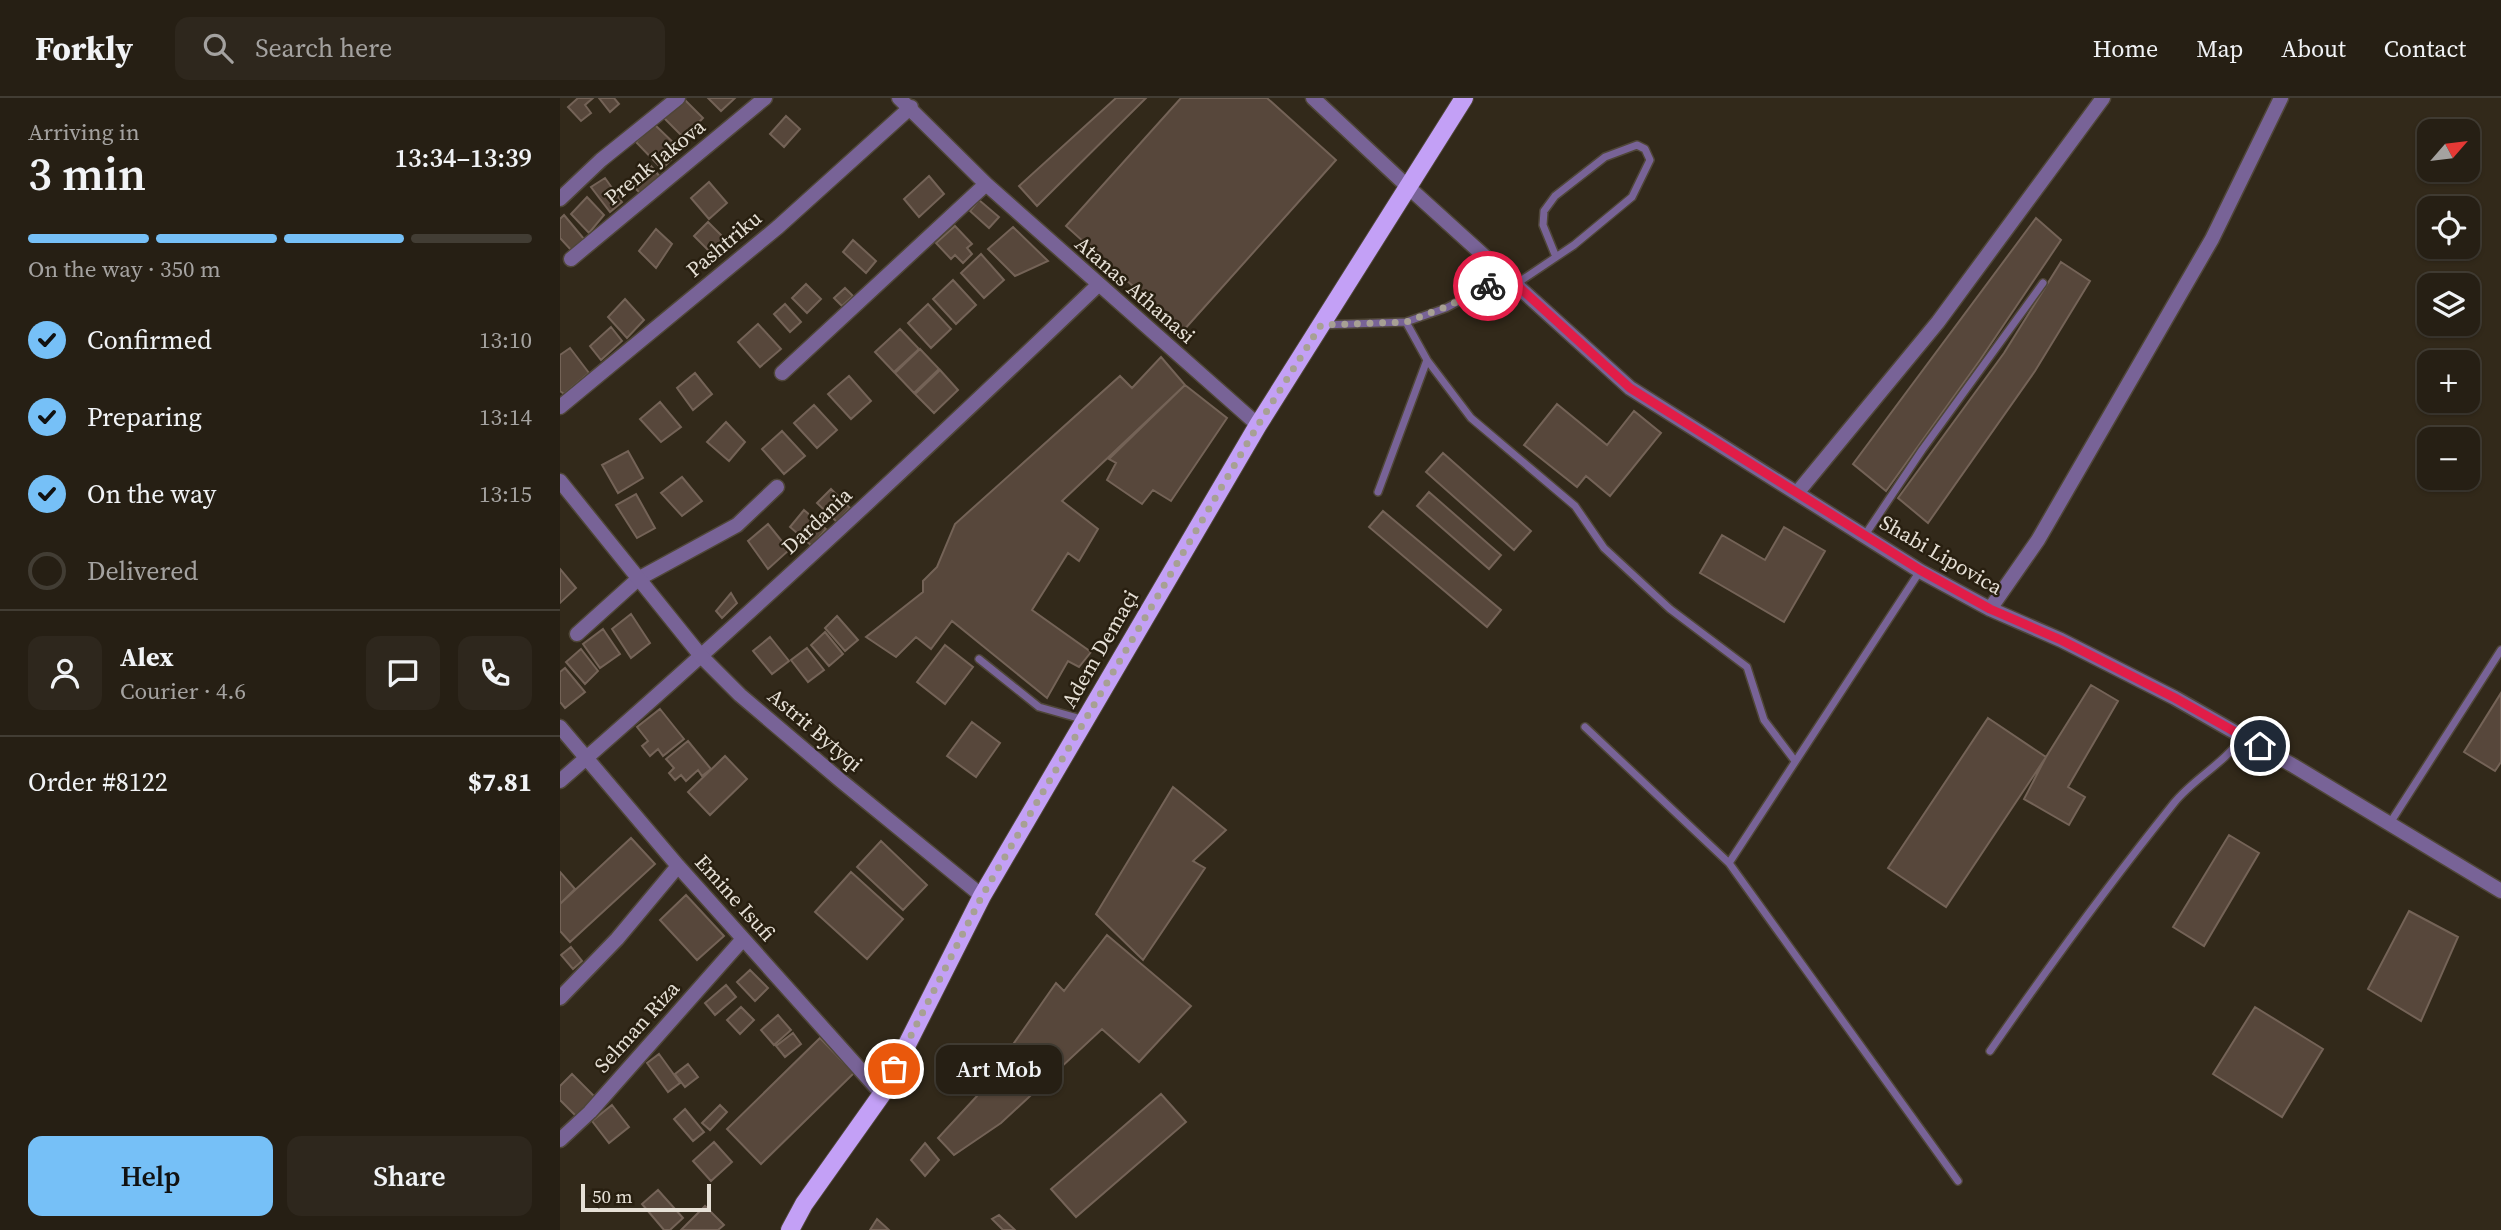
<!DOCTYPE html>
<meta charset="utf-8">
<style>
body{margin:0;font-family:"Source Serif 4",serif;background:#2e271d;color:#f1f3f6;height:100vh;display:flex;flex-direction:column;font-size:26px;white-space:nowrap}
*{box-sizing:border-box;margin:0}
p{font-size:23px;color:#a4a2a0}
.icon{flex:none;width:38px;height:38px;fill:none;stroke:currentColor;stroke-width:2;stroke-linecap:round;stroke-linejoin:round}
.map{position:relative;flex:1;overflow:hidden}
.drawer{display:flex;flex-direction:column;background:#261f14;width:560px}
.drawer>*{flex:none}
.needle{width:46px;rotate:62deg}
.tools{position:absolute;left:1857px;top:21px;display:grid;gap:14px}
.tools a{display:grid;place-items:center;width:63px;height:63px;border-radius:14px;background:#261f14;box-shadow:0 2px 5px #0004,0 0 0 2px #423d34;font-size:35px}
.scale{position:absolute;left:21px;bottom:18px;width:130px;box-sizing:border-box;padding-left:7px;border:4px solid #e6e0d6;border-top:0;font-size:19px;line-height:24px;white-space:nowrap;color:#e6e0d6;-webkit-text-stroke:5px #281f10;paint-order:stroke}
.pin{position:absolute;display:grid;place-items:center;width:60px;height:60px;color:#fff;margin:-30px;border:4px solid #fff;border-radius:50%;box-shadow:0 2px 7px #0007}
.courier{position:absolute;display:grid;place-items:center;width:70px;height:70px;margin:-35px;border:5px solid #e11d48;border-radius:50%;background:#fff;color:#222;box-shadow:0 2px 9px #0007}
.bubble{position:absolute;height:49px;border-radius:14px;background:#261f14;box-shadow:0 2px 5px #0004,0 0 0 2px #423d34;font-size:23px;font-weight:600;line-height:49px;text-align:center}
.headline em{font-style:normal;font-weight:600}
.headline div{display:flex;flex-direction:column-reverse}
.headline{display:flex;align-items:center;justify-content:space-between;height:119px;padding:0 28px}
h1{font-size:46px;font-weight:600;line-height:52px}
.bar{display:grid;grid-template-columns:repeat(4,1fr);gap:10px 7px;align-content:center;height:84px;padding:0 28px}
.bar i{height:9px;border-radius:5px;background:#423d34}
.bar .active{background:#76c0f7}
.bar p{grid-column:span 4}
.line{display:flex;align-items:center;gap:18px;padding:0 28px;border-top:2px solid #423d34}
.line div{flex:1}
.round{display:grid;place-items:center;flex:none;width:74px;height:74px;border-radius:14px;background:#2e271d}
ol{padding:0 28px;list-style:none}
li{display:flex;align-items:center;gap:21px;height:77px}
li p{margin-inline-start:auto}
li .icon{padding:7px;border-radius:50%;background:#76c0f7;color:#111;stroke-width:4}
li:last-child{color:#a4a2a0}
li i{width:38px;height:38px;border:4px solid #423d34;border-radius:50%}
.button{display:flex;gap:14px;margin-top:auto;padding:14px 28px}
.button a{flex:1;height:80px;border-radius:14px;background:#76c0f7;color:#111;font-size:28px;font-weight:600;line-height:80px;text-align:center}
.button a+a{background:#2e271d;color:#f1f3f6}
header{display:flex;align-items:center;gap:42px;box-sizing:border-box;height:98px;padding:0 35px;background:#261f14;border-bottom:2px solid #423d34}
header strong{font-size:33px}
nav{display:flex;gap:38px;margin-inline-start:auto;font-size:24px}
.search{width:490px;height:63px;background:#2e271d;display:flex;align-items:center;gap:18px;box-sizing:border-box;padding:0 24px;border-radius:14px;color:#a4a2a0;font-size:26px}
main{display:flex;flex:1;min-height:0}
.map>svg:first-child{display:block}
</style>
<header>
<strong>Forkly</strong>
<div class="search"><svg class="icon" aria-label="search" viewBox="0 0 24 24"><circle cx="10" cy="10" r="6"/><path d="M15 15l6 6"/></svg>Search here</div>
<nav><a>Home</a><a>Map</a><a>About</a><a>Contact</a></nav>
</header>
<main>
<section class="drawer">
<div class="headline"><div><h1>3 min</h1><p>Arriving in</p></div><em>13:34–13:39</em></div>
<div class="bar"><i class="active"></i><i class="active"></i><i class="active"></i><i></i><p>On the way · 350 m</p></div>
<ol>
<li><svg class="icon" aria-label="check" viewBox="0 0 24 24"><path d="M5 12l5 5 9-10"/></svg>Confirmed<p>13:10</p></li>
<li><svg class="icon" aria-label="check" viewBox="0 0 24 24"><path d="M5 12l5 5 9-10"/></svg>Preparing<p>13:14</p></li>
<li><svg class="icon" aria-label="check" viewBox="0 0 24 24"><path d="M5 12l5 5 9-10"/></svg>On the way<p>13:15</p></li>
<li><i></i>Delivered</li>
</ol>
<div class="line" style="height:126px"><a class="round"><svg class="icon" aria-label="person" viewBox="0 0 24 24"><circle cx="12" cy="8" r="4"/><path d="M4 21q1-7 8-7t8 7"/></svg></a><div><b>Alex</b><p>Courier · 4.6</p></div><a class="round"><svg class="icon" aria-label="chat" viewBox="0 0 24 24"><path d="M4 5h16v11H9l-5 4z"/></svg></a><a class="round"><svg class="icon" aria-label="phone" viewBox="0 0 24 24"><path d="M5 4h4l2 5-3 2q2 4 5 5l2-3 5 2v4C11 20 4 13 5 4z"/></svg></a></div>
<div class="line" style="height:91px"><div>Order #8122</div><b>$7.81</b></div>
<div class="button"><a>Help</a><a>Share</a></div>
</section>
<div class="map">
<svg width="1941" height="1132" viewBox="0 0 1941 1132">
<rect width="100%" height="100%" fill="#32291a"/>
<path fill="#57473b" stroke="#746357" stroke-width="2" d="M 18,0 L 33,0 L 25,7 L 31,15 L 21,23 L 8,9 Z
M 39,0 L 54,0 L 59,6 L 50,14 Z
M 123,0 L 143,20 L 124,40 L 104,20 Z
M 148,0 L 175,0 L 161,13 Z
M 556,0 L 586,0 L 477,108 L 459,88 Z
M 621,0 L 707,0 L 776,62 L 623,233 L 506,128 Z
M 226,18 L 240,31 L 224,49 L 210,36 Z
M 94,26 L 121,52 L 102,71 L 76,44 Z
M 91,68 L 101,80 L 82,97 L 71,86 Z
M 369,78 L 384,96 L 359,119 L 344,101 Z
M 45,80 L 62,104 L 50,114 L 31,89 Z
M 149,84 L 167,105 L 149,121 L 131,100 Z
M 27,99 L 44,117 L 29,135 L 11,116 Z
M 419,102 L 439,119 L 429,130 L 410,113 Z
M 4,117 L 24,141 L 12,153 L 0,140 L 0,121 Z
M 1476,120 L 1501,142 L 1420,262 L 1326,393 L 1293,366 Z
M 148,124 L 169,145 L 155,159 L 134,138 Z
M 395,128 L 412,146 L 407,150 L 412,156 L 403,165 L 395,157 L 391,161 L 376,145 Z
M 453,129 L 488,163 L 455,178 L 428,151 Z
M 96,131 L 112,146 L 96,170 L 79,153 Z
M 293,142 L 316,163 L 306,175 L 283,154 Z
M 421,156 L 444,182 L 424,200 L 401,175 Z
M 1501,164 L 1530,183 L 1475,273 L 1368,425 L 1338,400 L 1444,255 Z
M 393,182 L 416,207 L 396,226 L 373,201 Z
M 246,186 L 261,201 L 247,215 L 232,200 Z
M 285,190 L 293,198 L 282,208 L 274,200 Z
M 65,201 L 84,222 L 67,240 L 48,219 Z
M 225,206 L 241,224 L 230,234 L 214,216 Z
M 368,206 L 391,231 L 371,250 L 348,225 Z
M 198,226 L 221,251 L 200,269 L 178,244 Z
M 51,229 L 62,243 L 41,262 L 30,248 Z
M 340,231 L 359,251 L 334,274 L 315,254 Z
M 10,250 L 29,275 L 4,296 L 0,293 L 0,257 Z
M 360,251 L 379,271 L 354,295 L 335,275 Z
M 601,259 L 625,287 L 502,403 L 538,431 L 519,463 L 508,455 L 472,512 L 531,554 L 519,569 L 508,563 L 487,600 L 392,523 L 371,551 L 356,539 L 336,559 L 306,539 L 363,494 L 363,483 L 377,469 L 395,426 L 560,278 L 572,290 Z
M 380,272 L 398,292 L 374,315 L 355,296 Z
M 135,275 L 152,296 L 133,312 L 117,290 Z
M 289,278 L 311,303 L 291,321 L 268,296 Z
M 625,287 L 667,320 L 611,403 L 593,392 L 582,406 L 547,382 L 556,365 L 549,361 Z
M 100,304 L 121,329 L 101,344 L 80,321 Z
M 997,306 L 1047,347 L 1074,313 L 1101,335 L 1050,398 L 1026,378 L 1017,389 L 964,347 Z
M 254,307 L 277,332 L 257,350 L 234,325 Z
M 166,324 L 185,344 L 169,363 L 147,344 Z
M 222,333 L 245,358 L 224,376 L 202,351 Z
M 68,353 L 83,380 L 58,395 L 42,367 Z
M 883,355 L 971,433 L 954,452 L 866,374 Z
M 122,379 L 142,403 L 122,418 L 101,395 Z
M 271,391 L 290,410 L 277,424 L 257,405 Z
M 869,394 L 941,457 L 929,471 L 857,408 Z
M 76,396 L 95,430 L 77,440 L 56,407 Z
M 244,412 L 266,431 L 252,448 L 230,429 Z
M 823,413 L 941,512 L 927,529 L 809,429 Z
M 208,426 L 229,452 L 208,471 L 188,443 Z
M 1224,429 L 1265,453 L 1224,524 L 1140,475 L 1162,437 L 1205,462 Z
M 0,471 L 16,490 L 0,505 Z
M 171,495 L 177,505 L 162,520 L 156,513 Z
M 71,516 L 90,545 L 71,560 L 52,531 Z
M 277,518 L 298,542 L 285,553 L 265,530 Z
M 43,531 L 60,556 L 40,570 L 23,546 Z
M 265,534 L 283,556 L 269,568 L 251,547 Z
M 210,539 L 229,563 L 212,576 L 193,553 Z
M 385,547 L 413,569 L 385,606 L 357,584 Z
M 247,550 L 264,572 L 248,584 L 231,562 Z
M 21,551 L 38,573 L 25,586 L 6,564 Z
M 5,570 L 25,594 L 5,610 L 0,604 L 0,574 Z
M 1531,587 L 1558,603 L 1508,689 L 1525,699 L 1509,727 L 1464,701 L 1486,659 Z
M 1941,595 L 1941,664 L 1935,673 L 1904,654 Z
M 100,611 L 124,641 L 103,658 L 98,651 L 90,658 L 82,648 L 88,643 L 77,629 Z
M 1428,620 L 1486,659 L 1386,809 L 1328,770 Z
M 412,624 L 440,645 L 416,679 L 387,658 Z
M 128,643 L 151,671 L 142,678 L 138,672 L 126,683 L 121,677 L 115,682 L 109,675 L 114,670 L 106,661 Z
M 165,658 L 187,681 L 150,717 L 128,694 Z
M 613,689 L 666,732 L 633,763 L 645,770 L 583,862 L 536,816 Z
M 1669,737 L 1699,755 L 1644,848 L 1613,829 Z
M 71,740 L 95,766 L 10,844 L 0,833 L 0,806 Z
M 321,743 L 367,787 L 343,812 L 297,769 Z
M 0,774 L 15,791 L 0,806 Z
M 291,774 L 343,821 L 307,861 L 255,814 Z
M 126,797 L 164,838 L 137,862 L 100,822 Z
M 1849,813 L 1898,839 L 1861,923 L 1808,891 Z
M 547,837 L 631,908 L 579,964 L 542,931 L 441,1025 L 394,1057 L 378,1040 L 417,998 L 496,885 L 504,893 Z
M 11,849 L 22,863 L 13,871 L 1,857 Z
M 190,872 L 208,890 L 195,903 L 177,884 Z
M 166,887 L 176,899 L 155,917 L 145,905 Z
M 181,909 L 194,922 L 180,936 L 167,922 Z
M 1695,909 L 1763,951 L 1722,1019 L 1653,976 Z
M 218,917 L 231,932 L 214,947 L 201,932 Z
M 233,935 L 241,946 L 225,959 L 216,948 Z
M 260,940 L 294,975 L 201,1066 L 167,1031 Z
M 99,956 L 120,985 L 108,994 L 87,965 Z
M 128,966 L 138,979 L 125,989 L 115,976 Z
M 12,976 L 35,999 L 16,1018 L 0,1002 L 0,988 Z
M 601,996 L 626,1024 L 516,1119 L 491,1091 Z
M 52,1007 L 69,1029 L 49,1045 L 32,1023 Z
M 160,1007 L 167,1014 L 150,1032 L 142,1025 Z
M 125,1011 L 144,1034 L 133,1043 L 114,1021 Z
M 154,1044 L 172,1064 L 151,1083 L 133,1063 Z
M 365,1045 L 379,1062 L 365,1078 L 351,1062 Z
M 98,1092 L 123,1120 L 110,1132 L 104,1132 L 82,1106 Z
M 145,1108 L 164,1127 L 158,1132 L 121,1132 Z
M 439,1117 L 455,1132 L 443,1132 L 432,1121 Z
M 317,1121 L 329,1132 L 310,1132 Z"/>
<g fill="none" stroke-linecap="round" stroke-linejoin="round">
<g stroke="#4f4638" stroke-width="10">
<path id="service" d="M 956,186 L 1014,147 L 1072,99 L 1090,62 L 1085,51 L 1077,47 L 1045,59 L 995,98 L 984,113 L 983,127 L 996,159
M 846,224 L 867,262 L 911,320 L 1015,408 L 1044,450 L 1110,511 L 1187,569 L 1204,622 L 1235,663
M 763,227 L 846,224 L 886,210 L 947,178
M 818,394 L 867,262
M 1305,437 L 1362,352 L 1483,185
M 419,561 L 479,609 L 525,622
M 1025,629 L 1169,765 L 1398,1083
M 1830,725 L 1941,552
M 1169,765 L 1360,473
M 1430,953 C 1489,868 1549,786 1614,705 C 1634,680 1664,666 1682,639"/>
</g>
<g stroke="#4f4638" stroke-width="17">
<path id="minor" d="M 339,0 L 426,86 L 698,327
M 847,88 L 1070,290 L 1360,473 L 1430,511 L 1501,542 L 1615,600 L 1734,668 L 1941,793
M 0,101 L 41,62 L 118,0
M 11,161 L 205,0
M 222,275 L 426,86
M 0,309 L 218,129 L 351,9
M 1237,395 L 1378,224 L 1543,0
M 1430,511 L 1478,442 L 1652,141 L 1721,0
M 17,536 L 78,481 L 177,427 L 217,389
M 0,629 L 118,768 L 322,996
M 0,683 C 183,523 362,356 537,188
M 0,900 L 57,841 L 118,768
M 0,1042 L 30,1014 L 183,841"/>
</g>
<g stroke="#4f4638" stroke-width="17">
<path id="tertiary" d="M 753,0 L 847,88
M 0,383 L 141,558 L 180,597 L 280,682 L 422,798"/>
</g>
<g stroke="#4f4638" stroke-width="20">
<path id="primary" d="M 230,1132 L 244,1106 L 322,996 L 422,798 L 698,327 L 904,0"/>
</g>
<use href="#service" stroke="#786397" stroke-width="7"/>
<use href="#minor" stroke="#786397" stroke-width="14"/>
<use href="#tertiary" stroke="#786397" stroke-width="14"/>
<use href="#primary" stroke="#c3a0f6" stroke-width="18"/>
</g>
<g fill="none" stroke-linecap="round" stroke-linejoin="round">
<path stroke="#a7a094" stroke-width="7" stroke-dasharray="0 12.6" d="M 334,971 L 422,798 L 698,327 L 761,227 L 846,224 L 886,209 L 928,188"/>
<path stroke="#e11d48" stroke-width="9" d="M 928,188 L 947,178 L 1070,290 L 1360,472 L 1430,511 L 1501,542 L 1615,600 L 1700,648"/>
</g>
<g text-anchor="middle" stroke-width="5" stroke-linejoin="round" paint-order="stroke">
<g font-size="21" fill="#e6e0d6" stroke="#281f10">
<text transform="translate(95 64) rotate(-39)" y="7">Prenk Jakova</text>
<text transform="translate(164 146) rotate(-40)" y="7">Pashtriku</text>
<text transform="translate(575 192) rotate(41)" y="7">Atanas Athanasi</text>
<text transform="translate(257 423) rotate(-43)" y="7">Dardania</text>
<text transform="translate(1381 457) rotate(30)" y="7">Shabi Lipovica</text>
<text transform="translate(540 551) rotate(-60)" y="7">Adem Demaçi</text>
<text transform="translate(255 632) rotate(40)" y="7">Astrit Bytyqi</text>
<text transform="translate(175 800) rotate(48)" y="7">Emine Isufi</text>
<text transform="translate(77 929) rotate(-48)" y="7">Selman Riza</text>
</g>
</g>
</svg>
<div class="tools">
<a><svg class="needle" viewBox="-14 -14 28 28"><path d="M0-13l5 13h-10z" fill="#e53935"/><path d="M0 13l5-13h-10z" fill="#a4a2a0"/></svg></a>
<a><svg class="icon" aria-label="locate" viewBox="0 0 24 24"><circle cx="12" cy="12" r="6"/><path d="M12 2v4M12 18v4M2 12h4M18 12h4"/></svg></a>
<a><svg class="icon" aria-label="layers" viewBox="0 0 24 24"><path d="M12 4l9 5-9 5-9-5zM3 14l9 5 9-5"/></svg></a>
<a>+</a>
<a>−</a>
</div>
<div class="scale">50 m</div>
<div class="pin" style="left:334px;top:971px;background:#ea580c"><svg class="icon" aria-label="bag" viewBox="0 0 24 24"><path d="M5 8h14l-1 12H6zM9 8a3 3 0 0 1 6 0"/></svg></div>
<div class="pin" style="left:1700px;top:648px;background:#1f2937"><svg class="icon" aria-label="home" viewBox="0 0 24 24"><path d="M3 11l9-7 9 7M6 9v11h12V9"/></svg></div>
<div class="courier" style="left:928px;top:188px"><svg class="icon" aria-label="bike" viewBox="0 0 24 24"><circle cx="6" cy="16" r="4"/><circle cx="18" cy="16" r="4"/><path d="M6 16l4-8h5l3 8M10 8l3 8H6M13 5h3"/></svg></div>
<div class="bubble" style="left:376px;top:947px;width:126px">Art Mob</div>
</div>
</main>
